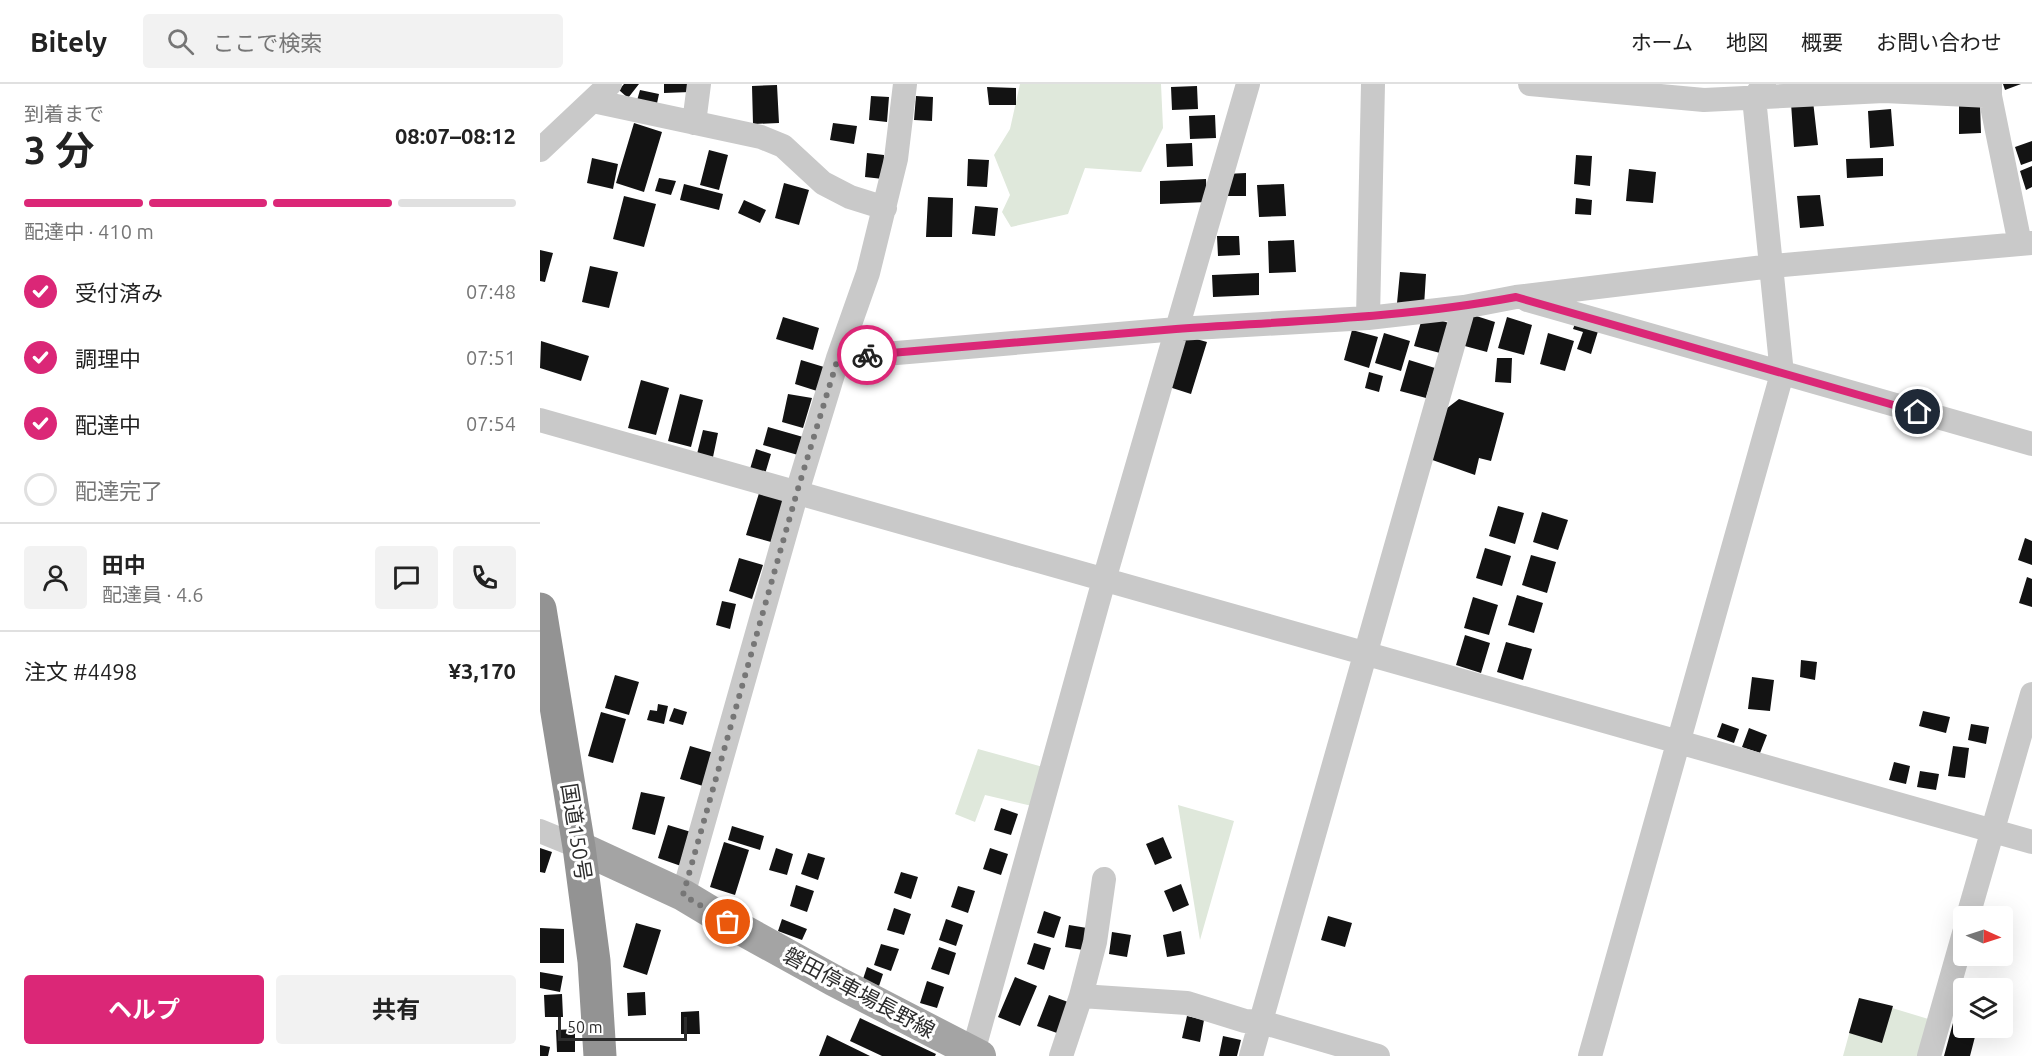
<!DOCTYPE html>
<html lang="ja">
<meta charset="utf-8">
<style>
body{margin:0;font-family:Ubuntu,"Noto Sans JP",sans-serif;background:#f2f2f2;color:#222;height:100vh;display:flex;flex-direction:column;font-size:22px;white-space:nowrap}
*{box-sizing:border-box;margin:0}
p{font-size:20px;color:#767676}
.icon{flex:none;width:33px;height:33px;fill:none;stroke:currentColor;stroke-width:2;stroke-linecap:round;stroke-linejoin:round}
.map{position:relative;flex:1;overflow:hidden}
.details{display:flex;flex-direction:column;background:#fff;width:540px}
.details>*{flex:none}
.needle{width:39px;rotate:93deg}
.fabs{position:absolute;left:1413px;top:822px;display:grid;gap:12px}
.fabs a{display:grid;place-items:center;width:60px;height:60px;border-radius:6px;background:#fff;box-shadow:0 6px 24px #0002;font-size:30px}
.scale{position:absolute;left:18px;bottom:15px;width:129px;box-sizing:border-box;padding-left:6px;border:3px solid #2c2c2c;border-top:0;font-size:16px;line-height:21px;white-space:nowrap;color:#2c2c2c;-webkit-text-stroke:4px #fff;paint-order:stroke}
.pin{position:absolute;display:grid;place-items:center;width:51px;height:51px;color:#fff;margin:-26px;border:3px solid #fff;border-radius:50%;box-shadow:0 2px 6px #0007}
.courier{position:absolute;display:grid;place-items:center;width:60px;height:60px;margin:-30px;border:4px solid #db2777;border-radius:50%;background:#fff;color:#222;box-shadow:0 2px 8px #0007}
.overview em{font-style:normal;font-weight:700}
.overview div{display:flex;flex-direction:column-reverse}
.overview{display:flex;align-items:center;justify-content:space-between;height:102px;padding:0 24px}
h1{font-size:39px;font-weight:700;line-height:45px}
.bar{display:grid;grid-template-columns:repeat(4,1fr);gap:9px 6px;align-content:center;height:72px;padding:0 24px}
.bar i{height:8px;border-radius:4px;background:#e0e0e0}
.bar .current{background:#db2777}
.bar p{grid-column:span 4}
.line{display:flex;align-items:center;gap:15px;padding:0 24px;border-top:2px solid #e0e0e0}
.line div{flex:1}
.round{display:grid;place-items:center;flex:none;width:63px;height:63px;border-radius:6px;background:#f2f2f2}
ol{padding:0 24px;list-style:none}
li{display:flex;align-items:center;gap:18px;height:66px}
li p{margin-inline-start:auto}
li .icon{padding:6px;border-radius:50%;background:#db2777;color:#fff;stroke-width:4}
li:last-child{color:#767676}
li i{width:33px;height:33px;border:3px solid #e0e0e0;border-radius:50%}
.action{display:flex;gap:12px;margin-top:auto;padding:12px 24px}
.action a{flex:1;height:69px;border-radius:6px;background:#db2777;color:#fff;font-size:24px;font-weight:700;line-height:69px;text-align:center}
.action a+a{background:#f2f2f2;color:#222}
header{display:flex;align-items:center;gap:36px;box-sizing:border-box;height:84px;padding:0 30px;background:#fff;border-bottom:2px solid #e0e0e0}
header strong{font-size:28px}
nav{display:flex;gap:33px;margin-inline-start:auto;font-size:21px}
.search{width:420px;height:54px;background:#f2f2f2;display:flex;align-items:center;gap:15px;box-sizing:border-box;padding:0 21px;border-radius:6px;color:#767676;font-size:22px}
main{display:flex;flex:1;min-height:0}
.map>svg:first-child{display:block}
</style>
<header>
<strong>Bitely</strong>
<div class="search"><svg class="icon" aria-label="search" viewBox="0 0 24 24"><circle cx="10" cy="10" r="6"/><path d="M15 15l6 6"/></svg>ここで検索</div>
<nav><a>ホーム</a><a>地図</a><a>概要</a><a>お問い合わせ</a></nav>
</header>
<main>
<section class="details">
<div class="overview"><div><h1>3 分</h1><p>到着まで</p></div><em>08:07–08:12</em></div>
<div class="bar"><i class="current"></i><i class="current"></i><i class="current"></i><i></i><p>配達中 · 410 m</p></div>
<ol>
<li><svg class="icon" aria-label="check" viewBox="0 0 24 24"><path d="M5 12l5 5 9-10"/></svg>受付済み<p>07:48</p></li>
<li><svg class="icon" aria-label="check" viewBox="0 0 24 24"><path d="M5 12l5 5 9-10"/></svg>調理中<p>07:51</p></li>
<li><svg class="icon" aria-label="check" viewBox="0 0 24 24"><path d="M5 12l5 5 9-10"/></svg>配達中<p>07:54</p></li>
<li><i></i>配達完了</li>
</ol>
<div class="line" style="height:108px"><a class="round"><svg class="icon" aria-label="person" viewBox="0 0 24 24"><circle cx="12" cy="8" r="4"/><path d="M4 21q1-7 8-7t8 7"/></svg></a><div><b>田中</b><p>配達員 · 4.6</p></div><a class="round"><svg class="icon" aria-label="chat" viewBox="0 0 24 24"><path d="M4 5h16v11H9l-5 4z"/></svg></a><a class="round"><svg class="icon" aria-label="phone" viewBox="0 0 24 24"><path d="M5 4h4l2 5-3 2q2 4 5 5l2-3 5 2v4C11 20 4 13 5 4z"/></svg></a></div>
<div class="line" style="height:78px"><div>注文 #4498</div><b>¥3,170</b></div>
<div class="action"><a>ヘルプ</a><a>共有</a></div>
</section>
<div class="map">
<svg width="1492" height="972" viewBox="0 0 1492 972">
<rect width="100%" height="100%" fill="#fff"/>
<path fill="#dfe8db" d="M 480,0 L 621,0 L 623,44 L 601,88 L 545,84 L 528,130 L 471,143 L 462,128 L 470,111 L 454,71 L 470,45 Z
M 438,665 L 503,683 L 492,722 L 445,711 L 435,738 L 415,730 Z
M 638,721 L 694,737 L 660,856 Z
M 1319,914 L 1395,937 L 1385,972 L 1303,972 Z"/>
<path fill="#131313" d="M 84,0 L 99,0 L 88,14 L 79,6 Z
M 124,0 L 150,0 L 150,8 L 124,9 Z
M 1463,0 L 1481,0 L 1465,6 Z
M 237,1 L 239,39 L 213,40 L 212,2 Z
M 657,2 L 658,25 L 632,26 L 631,3 Z
M 447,3 L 476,4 L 476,21 L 449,21 Z
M 100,6 L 119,10 L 116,24 L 96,20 Z
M 331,12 L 349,13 L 347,38 L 329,36 Z
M 376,12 L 393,13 L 392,37 L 374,36 Z
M 1273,17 L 1278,61 L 1254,63 L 1251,19 Z
M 1419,19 L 1440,19 L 1441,49 L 1419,50 Z
M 1351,25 L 1354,62 L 1330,64 L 1328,27 Z
M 675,31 L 676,54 L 650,55 L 649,32 Z
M 94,39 L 122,48 L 104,108 L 76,99 Z
M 293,39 L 317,42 L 314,60 L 290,56 Z
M 1492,57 L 1492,77 L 1481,81 L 1475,63 Z
M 652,59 L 653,82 L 627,83 L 626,60 Z
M 169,66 L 188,71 L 179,106 L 160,101 Z
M 327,69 L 344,71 L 343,95 L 325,93 Z
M 1036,71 L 1052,72 L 1050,102 L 1034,100 Z
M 52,74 L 78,80 L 73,105 L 47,99 Z
M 1343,74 L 1343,92 L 1307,94 L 1306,75 Z
M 428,75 L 449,76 L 447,103 L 427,102 Z
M 1492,82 L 1492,103 L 1486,106 L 1480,87 Z
M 1089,85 L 1116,88 L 1113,119 L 1086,117 Z
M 706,89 L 706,112 L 687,112 L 686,90 Z
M 119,94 L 136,97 L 131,111 L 115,107 Z
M 666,95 L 667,118 L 620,120 L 620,97 Z
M 244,99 L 269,106 L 259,141 L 235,134 Z
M 144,100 L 183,110 L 179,126 L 140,116 Z
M 744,100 L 746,132 L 719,133 L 717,101 Z
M 1280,111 L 1284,142 L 1260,144 L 1257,112 Z
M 84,112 L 116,120 L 104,163 L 73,155 Z
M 388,113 L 413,114 L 412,153 L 386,153 Z
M 1036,114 L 1052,116 L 1051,131 L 1035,130 Z
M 204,116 L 226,126 L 220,139 L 198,129 Z
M 435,122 L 458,124 L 455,152 L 432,150 Z
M 677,152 L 699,152 L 700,171 L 678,172 Z
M 754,156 L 756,188 L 729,189 L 728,157 Z
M 0,166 L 13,169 L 5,198 L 0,197 Z
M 50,182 L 78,188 L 69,224 L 42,218 Z
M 860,188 L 886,190 L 884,222 L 857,219 Z
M 719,189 L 719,211 L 673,213 L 672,191 Z
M 930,230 L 955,238 L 947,268 L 921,261 Z
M 883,231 L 909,239 L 900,269 L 874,262 Z
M 243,233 L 279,244 L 273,266 L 236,255 Z
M 967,233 L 992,241 L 984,271 L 958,264 Z
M 1036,237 L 1059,244 L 1051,270 L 1037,265 L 1043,248 L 1033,245 Z
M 812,246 L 838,253 L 829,284 L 804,276 Z
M 844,249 L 870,257 L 861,287 L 835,279 Z
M 1008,249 L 1034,257 L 1025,287 L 1000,280 Z
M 642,251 L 667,258 L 651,310 L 626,302 Z
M 1,257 L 49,272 L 41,297 L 0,284 Z
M 957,274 L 972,274 L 971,299 L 955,298 Z
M 261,276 L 284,283 L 277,307 L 255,300 Z
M 869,276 L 895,284 L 886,314 L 860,307 Z
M 829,288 L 843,292 L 839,308 L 825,304 Z
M 101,296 L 129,304 L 116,351 L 88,344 Z
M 140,310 L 163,316 L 151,363 L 128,357 Z
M 248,310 L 272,314 L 263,344 L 242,338 Z
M 919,315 L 964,329 L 951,377 L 939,374 L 935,391 L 881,372 L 902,328 Z
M 228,343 L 263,353 L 258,371 L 223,361 Z
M 163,346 L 178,349 L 173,373 L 157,370 Z
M 216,365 L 231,370 L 225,390 L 210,385 Z
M 220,406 L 245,414 L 231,458 L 206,451 Z
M 958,422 L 984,429 L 975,460 L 949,452 Z
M 1002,428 L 1028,436 L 1018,466 L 993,458 Z
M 1485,454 L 1492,457 L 1492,481 L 1478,476 Z
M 945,464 L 971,472 L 962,502 L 936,494 Z
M 991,471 L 1016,478 L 1007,509 L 982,501 Z
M 199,474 L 223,481 L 212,515 L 189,507 Z
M 1487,493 L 1492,495 L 1492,523 L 1479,519 Z
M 977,511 L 1003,519 L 994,549 L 968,541 Z
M 933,513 L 958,521 L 949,551 L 924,544 Z
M 182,517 L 196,520 L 190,545 L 176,541 Z
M 925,551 L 950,559 L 941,589 L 916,581 Z
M 966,558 L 992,565 L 983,596 L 957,588 Z
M 1261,576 L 1277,578 L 1275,596 L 1260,593 Z
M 75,591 L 99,598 L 89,631 L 65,624 Z
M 1212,593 L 1234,596 L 1230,627 L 1208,625 Z
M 118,620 L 128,622 L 124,640 L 107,636 L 110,626 L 117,627 Z
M 134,624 L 147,628 L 143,641 L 129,637 Z
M 1383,627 L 1410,633 L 1406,649 L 1379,642 Z
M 61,628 L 86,635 L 73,679 L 48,672 Z
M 1182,639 L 1199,645 L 1194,659 L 1177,653 Z
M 1431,640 L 1449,643 L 1446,660 L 1428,656 Z
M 1209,644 L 1227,651 L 1220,669 L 1202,663 Z
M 150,662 L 174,669 L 163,702 L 140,695 Z
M 1413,662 L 1429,664 L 1425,694 L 1408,692 Z
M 1354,678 L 1370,682 L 1366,700 L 1349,696 Z
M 1380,687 L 1399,690 L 1396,706 L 1377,703 Z
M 101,708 L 125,713 L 115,751 L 92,745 Z
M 461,724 L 478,730 L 471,751 L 454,746 Z
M 128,741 L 151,748 L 141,782 L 118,774 Z
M 192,742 L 224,752 L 220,766 L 188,756 Z
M 623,753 L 632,774 L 615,781 L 606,760 Z
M 184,758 L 209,766 L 195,811 L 170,803 Z
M 0,764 L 12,768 L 5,789 L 0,788 Z
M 236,764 L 253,770 L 247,791 L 229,786 Z
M 450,764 L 468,770 L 461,791 L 443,785 Z
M 268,769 L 285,774 L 278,796 L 261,790 Z
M 361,788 L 378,793 L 371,815 L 354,809 Z
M 641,800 L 649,821 L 633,828 L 624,807 Z
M 256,801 L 274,807 L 267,828 L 250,822 Z
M 418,802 L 435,807 L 428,829 L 411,823 Z
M 354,824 L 371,830 L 364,851 L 347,846 Z
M 504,827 L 521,833 L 514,854 L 497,849 Z
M 788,832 L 812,839 L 805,863 L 781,856 Z
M 242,835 L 267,845 L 262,856 L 238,847 Z
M 406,835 L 423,841 L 416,862 L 399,856 Z
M 96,839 L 121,846 L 107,891 L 83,883 Z
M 529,841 L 547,844 L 543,866 L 525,863 Z
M 0,844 L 24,845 L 24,879 L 0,879 Z
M 641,847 L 645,870 L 627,873 L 623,851 Z
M 572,848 L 591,851 L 587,873 L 569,870 Z
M 494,859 L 511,864 L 504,886 L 487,880 Z
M 341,860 L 359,865 L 351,887 L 334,881 Z
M 399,863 L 416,869 L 409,891 L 391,885 Z
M 327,883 L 343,890 L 339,902 L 323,895 Z
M 0,888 L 23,892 L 20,908 L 0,904 Z
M 475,893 L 497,902 L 480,942 L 458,933 Z
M 387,897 L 404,903 L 397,924 L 380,919 Z
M 105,908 L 106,931 L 88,932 L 87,909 Z
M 22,910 L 23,933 L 5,933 L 4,911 Z
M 509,911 L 528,918 L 517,949 L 497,942 Z
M 1319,914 L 1353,922 L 1342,959 L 1309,949 Z
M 159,927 L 160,950 L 141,950 L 141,928 Z
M 647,932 L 664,936 L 660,958 L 642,954 Z
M 320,934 L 396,970 L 395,972 L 342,972 L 310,957 Z
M 1413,939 L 1424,941 L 1424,944 L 1437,945 L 1430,972 L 1404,972 Z
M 35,945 L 35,968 L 17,968 L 16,946 Z
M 287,951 L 330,972 L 279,972 Z
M 683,952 L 701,956 L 697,972 L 679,972 Z
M 0,961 L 10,963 L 8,972 L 0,972 Z"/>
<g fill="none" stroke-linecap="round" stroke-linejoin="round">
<path stroke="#c9c9c9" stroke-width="24" d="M 990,0 L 1164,16 L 1344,7 L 1450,12
M 1450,0 L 1450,12 L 1480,160
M 53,17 L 221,53 L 243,62 L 283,99 L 310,113 L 345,124
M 154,39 L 159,0
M 0,66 L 70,0
M 987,216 L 1492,360
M 828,234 L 833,0
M 298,274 L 637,245 L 828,234 L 924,223 L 976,213 L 1232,182 L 1492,159
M 0,336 L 1492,758
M 0,747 L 39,763
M 143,811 L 257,408 L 298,274 L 328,189 L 356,75 L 365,0
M 1428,832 L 1492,610
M 541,912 L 647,919 L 705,937 L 721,938 L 838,972
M 433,968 L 564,496 L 708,0
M 521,972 L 541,912 L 555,858 L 564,795
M 711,972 L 924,223
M 1050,972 L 1242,290 L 1214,14 L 1224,0
M 1389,972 L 1424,849"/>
<path stroke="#a4a4a4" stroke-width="32" d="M 39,763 L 143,811 L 188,838 L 293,896 L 440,972"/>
<path stroke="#939393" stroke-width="33" d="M 0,525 L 39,763 L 54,877 L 60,972"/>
</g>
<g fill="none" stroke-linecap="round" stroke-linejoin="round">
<path stroke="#767676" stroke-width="6" stroke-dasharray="0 10.8" d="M 188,838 L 143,811 L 257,408 L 298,274 L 327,271"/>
<path stroke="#db2777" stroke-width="8" d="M 327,271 C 430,262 533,253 636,245 C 750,237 864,234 976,213 L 1378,328"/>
</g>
<g text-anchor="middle" stroke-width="6" stroke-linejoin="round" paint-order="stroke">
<g font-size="21" fill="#2c2c2c" stroke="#fff">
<text transform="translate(36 748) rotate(81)" y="7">国道150号</text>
<text transform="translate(319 909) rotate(28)" y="7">磐田停車場長野線</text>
</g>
</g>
</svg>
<div class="fabs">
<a><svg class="needle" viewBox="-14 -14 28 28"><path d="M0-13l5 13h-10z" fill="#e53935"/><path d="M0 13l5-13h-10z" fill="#767676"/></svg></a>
<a><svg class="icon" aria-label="layers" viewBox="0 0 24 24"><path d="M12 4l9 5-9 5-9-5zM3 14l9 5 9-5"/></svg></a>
</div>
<div class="scale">50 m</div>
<div class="pin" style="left:188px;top:838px;background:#ea580c"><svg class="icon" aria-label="bag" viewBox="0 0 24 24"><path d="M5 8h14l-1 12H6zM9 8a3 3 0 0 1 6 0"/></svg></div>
<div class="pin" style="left:1378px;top:328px;background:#1f2937"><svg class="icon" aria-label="home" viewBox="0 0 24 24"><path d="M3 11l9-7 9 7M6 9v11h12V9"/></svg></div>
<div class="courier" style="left:327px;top:271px"><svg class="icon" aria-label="bike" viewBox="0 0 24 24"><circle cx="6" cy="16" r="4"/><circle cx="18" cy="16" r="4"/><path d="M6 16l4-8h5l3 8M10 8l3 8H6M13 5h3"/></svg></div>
</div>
</main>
